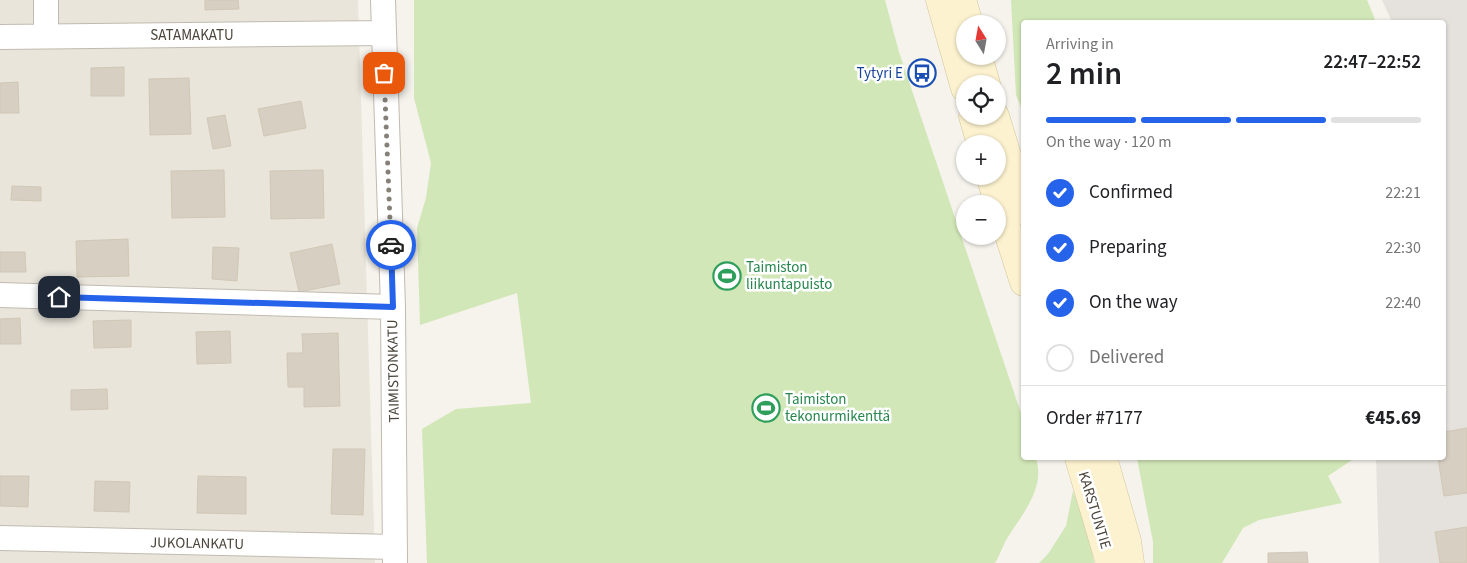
<!DOCTYPE html>
<meta charset="utf-8">
<style>
body{margin:0;font-family:"Source Sans 3",sans-serif;background:#f2f2f2;color:#202124;height:100vh;display:flex;flex-direction:column;font-size:19px;white-space:nowrap}
*{box-sizing:border-box;margin:0}
p{font-size:16px;color:#757577}
.icon{flex:none;width:28px;height:28px;fill:none;stroke:currentColor;stroke-width:2;stroke-linecap:round;stroke-linejoin:round}
.map{position:relative;flex:1;overflow:hidden}
.side{position:absolute;left:1021px;top:20px;width:425px;height:440px;display:flex;flex-direction:column;background:#fff;border-radius:5px;box-shadow:0 1px 4px #0004}
.side>*{flex:none}
.needle{width:32px;rotate:349deg}
.fabs{position:absolute;left:956px;top:15px;display:grid;gap:10px}
.fabs a{display:grid;place-items:center;width:50px;height:50px;border-radius:50%;background:#fff;box-shadow:0 1px 4px #0004;font-size:25px}
.pin{position:absolute;display:grid;place-items:center;width:42px;height:42px;color:#fff;margin:-21px;border-radius:10px;box-shadow:0 2px 8px #0006}
.courier{position:absolute;display:grid;place-items:center;width:50px;height:50px;margin:-25px;border:4px solid #2563eb;border-radius:50%;background:#fff;color:#222;box-shadow:0 1px 6px #0007}
.overview em{font-style:normal;font-weight:600}
.overview div{display:flex;flex-direction:column-reverse}
.overview{display:flex;align-items:center;justify-content:space-between;height:85px;padding:0 25px}
h1{font-size:32px;font-weight:600;line-height:38px}
.bar{display:grid;grid-template-columns:repeat(4,1fr);gap:8px 5px;align-content:center;height:60px;padding:0 25px}
.bar i{height:6px;border-radius:4px;background:#e0e0e0}
.bar .on{background:#2563eb}
.bar p{grid-column:span 4}
.line{display:flex;align-items:center;gap:12px;padding:0 25px;border-top:1px solid #e0e0e0}
.line div{flex:1}
ol{padding:0 25px;list-style:none}
li{display:flex;align-items:center;gap:15px;height:55px}
li p{margin-inline-start:auto}
li .icon{padding:5px;border-radius:50%;background:#2563eb;color:#fff;stroke-width:4}
li:last-child{color:#757577}
li i{width:28px;height:28px;border:2px solid #e0e0e0;border-radius:50%}
.map>svg:first-child{display:block}
</style>
<div class="map">
<svg width="1467" height="563" viewBox="0 0 1467 563">
<rect width="100%" height="100%" fill="#f5f3ec"/>
<path fill="#e9e5db" d="M 0,0 L 358,0 L 375,563 L 0,563 Z"/>
<path fill="#e5e2dd" d="M 1382,0 L 1467,0 L 1467,563 L 1379,563 L 1376,458 L 1444,458 L 1444,22 L 1392,22 Z"/>
<path fill="#d1e7b7" d="M 414,0 L 885,0 L 899,52 L 1024,422 L 1024,458 L 1036,458 C 1046,490 1020,516 1005,542 C 1002,549 999,556 995,563 L 427,563 L 422,429 L 456,409 L 531,403 L 517,293 L 420,325 L 417,228 L 426,198 L 431,163 L 414,98 Z
M 1011,0 L 1367,0 L 1376,22 L 1024,22 L 1024,114 L 1016,95 Z
M 1137,458 L 1355,458 L 1328,476 L 1342,503 L 1259,520 L 1243,528 L 1222,563 L 1153,563 L 1153,542 Z
M 1073,491 L 1089,534 L 1094,563 L 1039,563 L 1048,554 L 1066,526 Z"/>
<path fill="#d7cfc2" stroke="#d1c7b5" d="M 205,0 L 238,0 L 239,9 L 205,10 Z
M 124,67 L 124,96 L 91,96 L 91,68 Z
M 189,78 L 191,134 L 150,135 L 149,79 Z
M 18,82 L 19,113 L 0,113 L 0,83 Z
M 301,101 L 306,128 L 264,136 L 258,109 Z
M 225,115 L 231,146 L 213,149 L 207,118 Z
M 224,170 L 225,217 L 172,218 L 171,171 Z
M 323,170 L 324,218 L 271,219 L 270,171 Z
M 12,186 L 41,187 L 41,201 L 11,200 Z
M 128,239 L 129,276 L 77,277 L 76,241 Z
M 332,244 L 340,284 L 299,292 L 290,253 Z
M 213,247 L 239,248 L 237,281 L 212,279 Z
M 0,252 L 25,252 L 26,272 L 0,272 Z
M 20,318 L 21,344 L 0,344 L 0,319 Z
M 131,320 L 131,347 L 94,348 L 93,321 Z
M 230,331 L 231,363 L 197,364 L 196,332 Z
M 338,333 L 340,406 L 304,407 L 304,387 L 288,387 L 287,353 L 303,353 L 302,334 Z
M 107,389 L 108,409 L 71,410 L 71,390 Z
M 1467,428 L 1467,493 L 1444,496 L 1438,458 L 1444,458 L 1444,432 Z
M 333,449 L 365,449 L 363,515 L 331,514 Z
M 0,476 L 29,476 L 28,507 L 0,506 Z
M 198,476 L 246,477 L 246,514 L 197,513 Z
M 95,481 L 130,482 L 129,512 L 94,511 Z
M 1467,527 L 1467,563 L 1440,563 L 1435,532 Z
M 1307,552 L 1308,563 L 1268,563 L 1268,553 Z"/>
<g fill="none" stroke-linecap="round" stroke-linejoin="round">
<g stroke="#c1bbaf" stroke-width="26">
<path id="minor" d="M 46,0 L 46,36
M 383,0 L 393,307 L 395,563
M 0,37 L 383,33
M 0,295 L 393,307
M 0,538 L 395,547"/>
</g>
<g stroke="#d3c69e" stroke-width="29">
<path id="secondary" d="M 940,0 L 965,88
M 962,0 L 969,24
M 978,56 L 986,84
M 973,116 L 981,144
M 995,116 L 1024,211
M 990,176 L 1024,282
M 1079,458 L 1110,563
M 1103,458 L 1127,541 L 1130,563"/>
</g>
<use href="#minor" stroke="#fff" stroke-width="24"/>
<use href="#secondary" stroke="#fcf2cf" stroke-width="28"/>
</g>
<g fill="none" stroke-linecap="round" stroke-linejoin="round">
<path stroke="#868178" stroke-width="5" stroke-dasharray="0 9" d="M 384,73 L 391,245"/>
<path stroke="#2563eb" stroke-width="6" d="M 59,297 L 393,307 L 391,245"/>
</g>
<defs>
<g id="bus-ring" transform="scale(1.4375)"><circle r="9.5" fill="#fff" stroke="#1a4fb4" stroke-width="1.5"/><path d="M-5-6H5V4H4V6H2V4H-2V6H-4V4H-5ZM-3.5-4V0h7V-4ZM-3.5 1.2v1.5H-2V1.2ZM2 1.2v1.5H3.5V1.2Z" fill="#1a4fb4"/></g>
<g id="stadium-ring" transform="scale(1.4375)"><circle r="9.5" fill="#fff" stroke="#2e9e5b" stroke-width="1.5"/><path d="M0-5a6.5 5 0 1 0 0 10a6.5 5 0 1 0 0-10ZM-3.5-1.8h7v3.6h-7Z" fill="#2e9e5b"/></g>
</defs>
<g fill-rule="evenodd">
<use href="#bus-ring" x="922" y="73"/>
<use href="#stadium-ring" x="727" y="276"/>
<use href="#stadium-ring" x="766" y="408"/>
</g>
<g text-anchor="middle" stroke-width="5" stroke-linejoin="round" paint-order="stroke">
<g font-size="15" fill="#4a443a" stroke="#fff">
<text x="192" y="40">SATAMAKATU</text>
<text transform="translate(393 371) rotate(-91)" y="5">TAIMISTONKATU</text>
<text transform="translate(1095 510) rotate(73)" y="5">KARSTUNTIE</text>
<text transform="translate(197 543) rotate(1)" y="5">JUKOLANKATU</text>
</g>
<g font-size="15" fill="#164399" stroke="#fff" text-anchor="end">
<text x="903" y="78">Tytyri E</text>
</g>
<g font-size="15" fill="#27864d" stroke="#fff" text-anchor="start">
<text x="746" y="272">Taimiston<tspan x="746" dy="17">liikuntapuisto</tspan></text>
<text x="785" y="404">Taimiston<tspan x="785" dy="17">tekonurmikenttä</tspan></text>
</g>
</g>
</svg>
<div class="fabs">
<a><svg class="needle" viewBox="-14 -14 28 28"><path d="M0-13l5 13h-10z" fill="#e53935"/><path d="M0 13l5-13h-10z" fill="#757577"/></svg></a>
<a><svg class="icon" aria-label="locate" viewBox="0 0 24 24"><circle cx="12" cy="12" r="6"/><path d="M12 2v4M12 18v4M2 12h4M18 12h4"/></svg></a>
<a>+</a>
<a>−</a>
</div>
<div class="pin" style="left:384px;top:73px;background:#ea580c"><svg class="icon" aria-label="bag" viewBox="0 0 24 24"><path d="M5 8h14l-1 12H6zM9 8a3 3 0 0 1 6 0"/></svg></div>
<div class="pin" style="left:59px;top:297px;background:#1f2937"><svg class="icon" aria-label="home" viewBox="0 0 24 24"><path d="M3 11l9-7 9 7M6 9v11h12V9"/></svg></div>
<div class="courier" style="left:391px;top:245px"><svg class="icon" aria-label="car" viewBox="0 0 24 24"><path d="M5 17H2v-5l4-1 3-4h7l3 4 3 1v5h-3M9 17h6M6 11h13"/><circle cx="7" cy="17" r="2"/><circle cx="17" cy="17" r="2"/></svg></div>
<section class="side">
<div class="overview"><div><h1>2 min</h1><p>Arriving in</p></div><em>22:47–22:52</em></div>
<div class="bar"><i class="on"></i><i class="on"></i><i class="on"></i><i></i><p>On the way · 120 m</p></div>
<ol>
<li><svg class="icon" aria-label="check" viewBox="0 0 24 24"><path d="M5 12l5 5 9-10"/></svg>Confirmed<p>22:21</p></li>
<li><svg class="icon" aria-label="check" viewBox="0 0 24 24"><path d="M5 12l5 5 9-10"/></svg>Preparing<p>22:30</p></li>
<li><svg class="icon" aria-label="check" viewBox="0 0 24 24"><path d="M5 12l5 5 9-10"/></svg>On the way<p>22:40</p></li>
<li><i></i>Delivered</li>
</ol>
<div class="line" style="height:65px"><div>Order #7177</div><b>€45.69</b></div>
</section>
</div>
